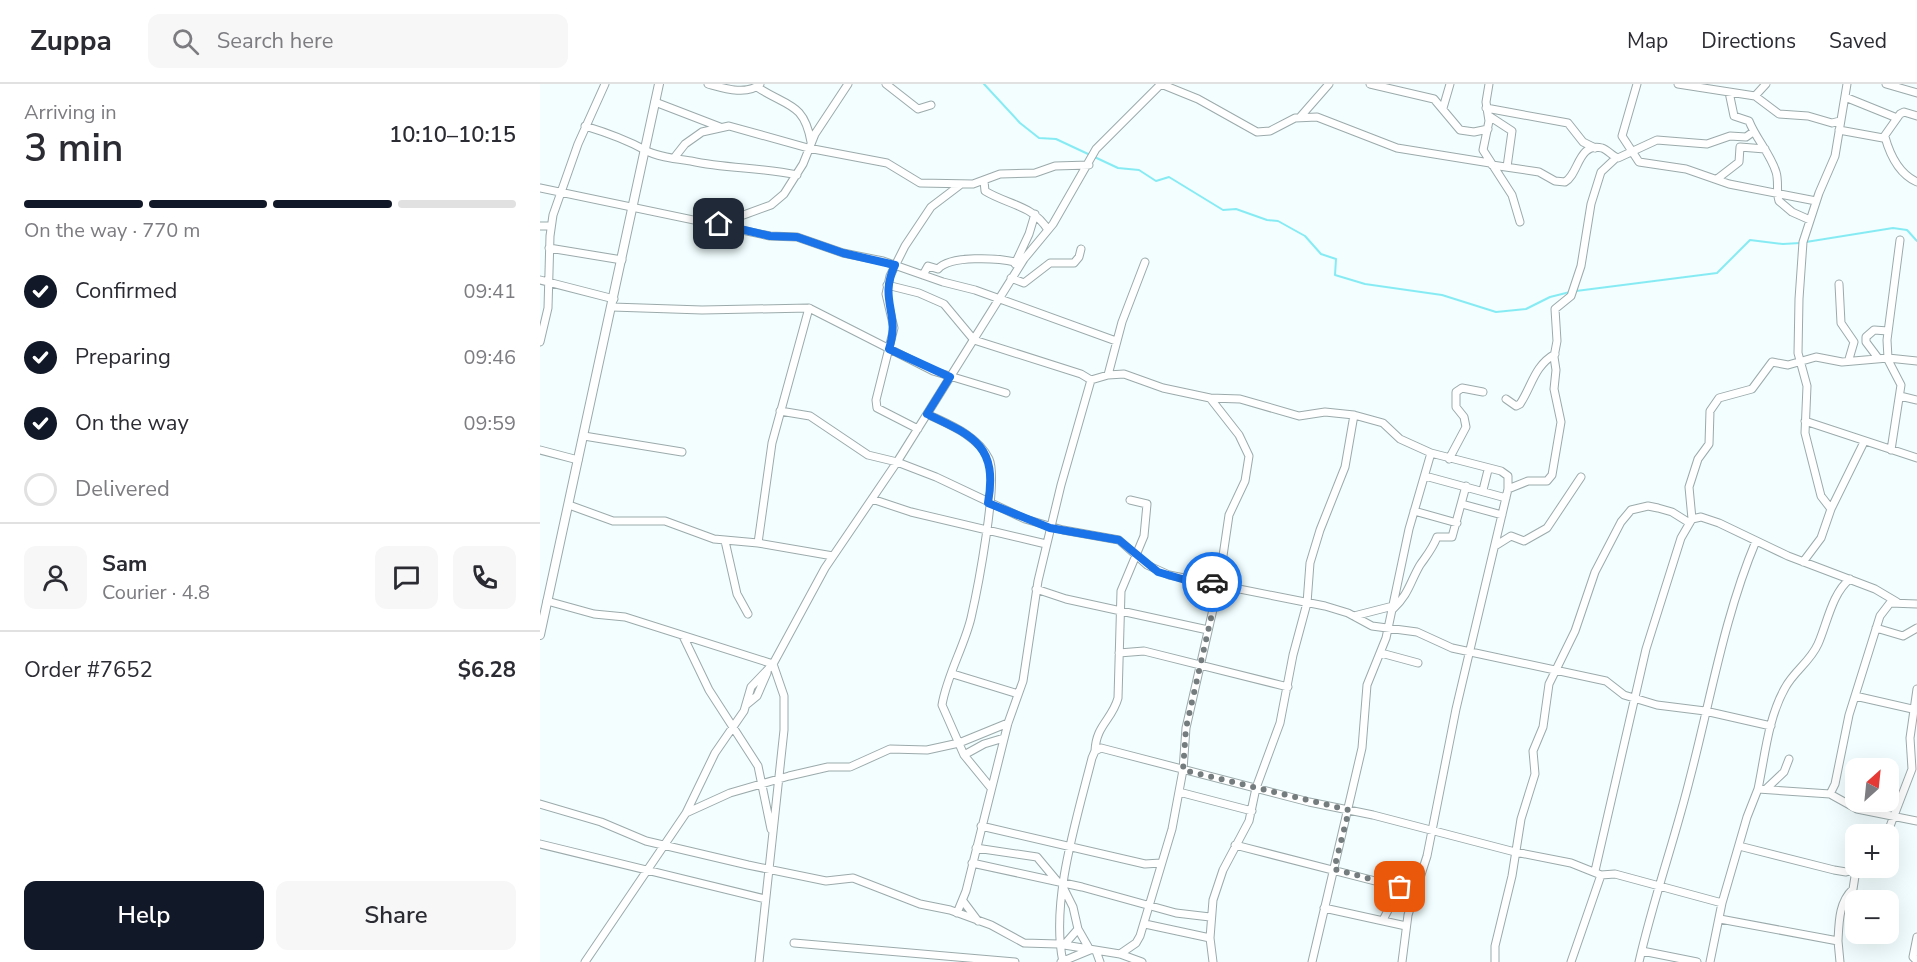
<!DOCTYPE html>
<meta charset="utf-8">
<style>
body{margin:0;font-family:"Nunito Sans",sans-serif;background:#f7f7f7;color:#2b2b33;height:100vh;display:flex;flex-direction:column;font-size:22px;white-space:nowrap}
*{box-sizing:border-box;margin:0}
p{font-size:20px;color:#7c7c81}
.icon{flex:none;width:33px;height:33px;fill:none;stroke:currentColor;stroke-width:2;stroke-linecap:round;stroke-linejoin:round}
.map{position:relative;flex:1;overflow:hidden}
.panel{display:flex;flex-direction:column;background:#fff;width:540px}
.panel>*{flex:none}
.needle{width:39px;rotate:27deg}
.buttons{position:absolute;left:1305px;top:674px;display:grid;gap:12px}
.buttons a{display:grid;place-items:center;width:54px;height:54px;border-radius:12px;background:#fff;box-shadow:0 6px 24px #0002;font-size:30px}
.pin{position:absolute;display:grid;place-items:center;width:51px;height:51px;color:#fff;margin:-26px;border-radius:12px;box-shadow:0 3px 9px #0006}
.courier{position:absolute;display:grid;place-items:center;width:60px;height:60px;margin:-30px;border:4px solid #1a73e8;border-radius:50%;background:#fff;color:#222;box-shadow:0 2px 8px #0007}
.overview em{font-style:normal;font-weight:600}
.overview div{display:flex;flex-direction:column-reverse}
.overview{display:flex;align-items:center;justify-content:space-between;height:102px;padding:0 24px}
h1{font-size:39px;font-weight:600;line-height:45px}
.bar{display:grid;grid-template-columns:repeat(4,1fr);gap:9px 6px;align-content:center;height:72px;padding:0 24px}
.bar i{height:8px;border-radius:4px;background:#e1e1e2}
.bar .selected{background:#111827}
.bar p{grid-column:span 4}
.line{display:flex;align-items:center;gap:15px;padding:0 24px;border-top:2px solid #e1e1e2}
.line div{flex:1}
.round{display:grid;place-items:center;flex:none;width:63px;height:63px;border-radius:12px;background:#f7f7f7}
ol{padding:0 24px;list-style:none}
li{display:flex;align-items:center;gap:18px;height:66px}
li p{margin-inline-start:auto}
li .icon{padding:6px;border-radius:50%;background:#111827;color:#fff;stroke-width:4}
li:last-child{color:#7c7c81}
li i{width:33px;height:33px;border:3px solid #e1e1e2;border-radius:50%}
.button{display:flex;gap:12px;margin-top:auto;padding:12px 24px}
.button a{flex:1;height:69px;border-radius:12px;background:#111827;color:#fff;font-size:24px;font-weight:600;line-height:69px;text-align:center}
.button a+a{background:#f7f7f7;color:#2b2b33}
header{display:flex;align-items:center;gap:36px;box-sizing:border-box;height:84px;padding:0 30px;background:#fff;border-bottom:2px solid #e1e1e2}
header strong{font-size:28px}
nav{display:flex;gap:33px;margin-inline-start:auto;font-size:21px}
.search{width:420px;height:54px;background:#f7f7f7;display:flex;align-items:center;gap:15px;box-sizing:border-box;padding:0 21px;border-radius:12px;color:#7c7c81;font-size:22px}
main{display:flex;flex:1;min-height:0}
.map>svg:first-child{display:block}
</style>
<header>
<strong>Zuppa</strong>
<div class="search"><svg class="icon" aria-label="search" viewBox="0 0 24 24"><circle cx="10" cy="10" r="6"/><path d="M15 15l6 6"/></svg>Search here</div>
<nav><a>Map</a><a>Directions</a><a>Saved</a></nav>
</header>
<main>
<section class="panel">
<div class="overview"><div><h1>3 min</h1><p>Arriving in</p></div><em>10:10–10:15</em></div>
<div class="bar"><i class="selected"></i><i class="selected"></i><i class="selected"></i><i></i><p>On the way · 770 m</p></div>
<ol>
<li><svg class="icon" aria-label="check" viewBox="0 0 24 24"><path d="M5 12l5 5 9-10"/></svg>Confirmed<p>09:41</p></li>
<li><svg class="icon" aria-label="check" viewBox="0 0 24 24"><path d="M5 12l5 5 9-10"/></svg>Preparing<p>09:46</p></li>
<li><svg class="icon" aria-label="check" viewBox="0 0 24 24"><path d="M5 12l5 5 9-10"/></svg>On the way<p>09:59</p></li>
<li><i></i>Delivered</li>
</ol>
<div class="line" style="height:108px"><a class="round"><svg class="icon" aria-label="person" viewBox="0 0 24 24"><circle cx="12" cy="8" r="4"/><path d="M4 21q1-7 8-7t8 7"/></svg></a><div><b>Sam</b><p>Courier · 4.8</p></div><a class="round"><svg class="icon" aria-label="chat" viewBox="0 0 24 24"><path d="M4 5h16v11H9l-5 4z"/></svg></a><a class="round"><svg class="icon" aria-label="phone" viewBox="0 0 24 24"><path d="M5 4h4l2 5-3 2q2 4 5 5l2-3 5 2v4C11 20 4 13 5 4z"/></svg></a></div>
<div class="line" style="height:78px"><div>Order #7652</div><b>$6.28</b></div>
<div class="button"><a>Help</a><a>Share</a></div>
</section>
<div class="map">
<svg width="1377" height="878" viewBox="0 0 1377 878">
<rect width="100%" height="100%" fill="#f2feff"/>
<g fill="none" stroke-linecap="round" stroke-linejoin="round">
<path stroke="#87ebf4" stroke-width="2" d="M 444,0 L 480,39 L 499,54 L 516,55 L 578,84 L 599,86 L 616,97 L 629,93 L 683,126 L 696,125 L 727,136 L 738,137 L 765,152 L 781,170 L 796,175 L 795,191 L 825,200 L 902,211 L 956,228 L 986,225 L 1010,213 L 1030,208
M 1266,158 L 1353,144 L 1367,146 L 1377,157
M 1036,207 L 1177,189 L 1210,156 L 1243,160 L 1260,159"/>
<g stroke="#9caaab" stroke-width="9">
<path id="minor" d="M 168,0 C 183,4 207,12 220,0
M 346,0 L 378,25 L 391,21
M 621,0 L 658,15 L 717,48 L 730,47 L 755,34 L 777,33 L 857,64 L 950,79
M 830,0 L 894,15 L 920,46 L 934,48 L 948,45
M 949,0 L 946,18 L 949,37 L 943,66 L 972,111 L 980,138
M 1097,0 L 1082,52 L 1099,78 L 1146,85 L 1189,100 L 1276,117
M 1138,0 L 1215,12 L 1239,30 L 1268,32 L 1292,39 L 1300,37
M 1346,0 L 1377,9
M 217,3 C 247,23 264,18 271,58
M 1189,8 L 1194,32 L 1209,37 C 1216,55 1230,69 1236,88 C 1239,97 1236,108 1239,117 L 1252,128 L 1270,136
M 1215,12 L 1226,0
M 1305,13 L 1357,34
M 115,18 L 180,43
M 903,24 L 910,0
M 946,24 L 1028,39 L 1043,58 L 1055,64
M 761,32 L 789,0
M 949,32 L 972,47 L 967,83
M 45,42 C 68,49 85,55 105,66 C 117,73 137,75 151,77 C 186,85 222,83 257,91
M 1299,46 L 1343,54 L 1360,30 L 1364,28 L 1377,32
M 1345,53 C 1350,71 1359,90 1377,98
M 134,74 L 145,60 L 162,48 L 189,42 L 268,64 L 347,79 L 380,99 L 433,100 L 460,90 L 495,89 L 515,82 L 549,81
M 952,81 L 999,88 L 1015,97 L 1025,98 C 1039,90 1038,58 1062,64 C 1068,66 1072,72 1078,74 L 1117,56 L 1167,60 L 1190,52 L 1206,53 L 1213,48
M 1177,95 L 1199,78 L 1200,63 L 1225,65
M 444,97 L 445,107 C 468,121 493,121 508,146
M 0,104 L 230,152 L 257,153 L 303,169 L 343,177 L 403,198 L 435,206 L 576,257
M 179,140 L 231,121 L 244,110 L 263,80 L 275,50 L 308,0
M 0,142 L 11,142
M 9,164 L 82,176
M 475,180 L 489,150 L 495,130
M 383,191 L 388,182 L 398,185 C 410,171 458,174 475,178
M 471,194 L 484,199 L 510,179 L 534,179 L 539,173 L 541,165
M 0,196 L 74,215
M 1299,200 L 1301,239 L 1314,258 L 1309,275
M 347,201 L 379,209 L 404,220 L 434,256 L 541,290 L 551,296 L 521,401 L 498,497 L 483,597 L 468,639 L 426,807 L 417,829
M 72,223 L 162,226 L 269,224 L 393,287 L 466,309
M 0,258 L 8,224 L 10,152 L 13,131 L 38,60 L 65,0
M 1338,274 L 1326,258 L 1326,253 L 1334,246 L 1348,247
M 1347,274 L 1361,301 L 1351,366
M 1348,274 L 1347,256 L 1360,156
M 568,291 L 582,238 L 605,178
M 551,296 L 568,291 L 584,290 L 623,304 L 670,314 L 699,351 L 709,372 L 705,397 L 689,431 L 679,499 L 646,644 L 643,686 L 632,745 L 600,852 L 596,859 L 580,870
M 1360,312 L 1377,316
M 670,314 L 700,315 L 759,332 L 785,328 L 814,331 L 843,339 L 860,355 L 891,369 L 961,387 L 968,392 L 968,405 L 916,625 L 887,772 L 868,831 L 862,878
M 966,315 L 976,322 L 980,320 C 992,302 994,282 1015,270
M 240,327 L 270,332 L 328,371 L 357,378 L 396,393 L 485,435 L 523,446 L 579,456 L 607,481 L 629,491 L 785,522 L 808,529 L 832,542 L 877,548 L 912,564 L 1066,597 L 1084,611 L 1117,621 L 1165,627 L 1231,642
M 387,330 C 410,341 437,351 449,375 C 459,396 437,508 431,534 C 424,563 407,591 402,621 L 424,671 L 451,704
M 1265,337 L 1377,374
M 378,345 L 337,324 L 336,316 L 354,244 L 346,210 L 350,192 L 365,162 L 391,123 L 420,101
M 44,352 L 142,368
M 0,366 L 38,376
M 909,375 L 926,343 L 924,333 L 916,323 L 916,308 L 922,304 L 943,308
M 885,392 L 966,414
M 968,405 L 988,397 L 1007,397 L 1012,391 L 1021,338 L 1014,305 L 1016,286 L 1014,273 L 1017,257 L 1015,225 L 1031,212 L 1041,182 L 1051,120 L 1061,88 L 1076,74
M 943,406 L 948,386
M 332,415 L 371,428 L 506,460
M 922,420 L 962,431
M 29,421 L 73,437 L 125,437 L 174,455 L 218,459 L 293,472
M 1291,425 L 1281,412 L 1265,349 L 1267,302 L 1258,269 L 1259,215 L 1263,158 L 1279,109 L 1295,72 L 1307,0
M 874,427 L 917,439
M 1152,435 L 1149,403 L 1158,375 L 1169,360 L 1170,327 L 1179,314 L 1212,305 L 1232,278 L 1248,281 L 1276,273 L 1302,278 L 1348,274 L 1377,277
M 185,457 L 197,510 L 208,530
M 218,459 L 232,359 L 269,224
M 955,462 L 971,452 L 984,457 L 1007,444 L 1041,393
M 1263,478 L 1281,454 L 1291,425 L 1324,358
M 496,505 L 526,515 L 668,546
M 7,517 L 54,530 L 85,533 L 233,580 L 244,612 L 244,646 L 219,878
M 853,525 C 869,510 870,498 880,481 C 887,471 893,464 897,453 L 912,453 L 926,402
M 814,532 L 853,522
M 1336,544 L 1363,552 L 1377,544
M 143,552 L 169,606 L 218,682 L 231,745
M 579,569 L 604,567 L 748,603
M 841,569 L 878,579
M 413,590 L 478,610
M 1315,612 L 1377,626
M 206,621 L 217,612 L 227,589
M 555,667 C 556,641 572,636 578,614 L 581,507 L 604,452 L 607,420 L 590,416
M 424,671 L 444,660 L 464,654
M 1227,704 L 1244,688 L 1249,675
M 1218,705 C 1225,672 1228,634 1245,604 C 1254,587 1270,578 1278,560 C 1287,540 1292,509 1310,495
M 639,708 L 712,727
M 1290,710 L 1317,725 L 1377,737
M 0,720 L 61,738 L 106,757 L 208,781 L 286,797 L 313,794 L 380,820 L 410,826 L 451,841 L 484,859 L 518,860 L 580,870 L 602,878
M 146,729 L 190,709 L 249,692 L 288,683 L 310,683 L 350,665 L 387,666 L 419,659 L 468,639
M 441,742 L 605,780 L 621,779
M 1347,750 L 1372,685 L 1370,654 L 1377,605
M 0,760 L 225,815
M 695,761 L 874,807
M 1199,762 L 1294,786 L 1306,788 L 1323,783
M 436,764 L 497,773 L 517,797
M 432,779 L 542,803 L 636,829 L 670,833
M 1055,787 L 1106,565 L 1141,454 L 1152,435 L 1161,433 L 1179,439 L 1248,472 L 1335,505 L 1357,518
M 524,805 L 533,823 L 538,845 L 524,861
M 423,817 L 438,837
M 784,824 L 866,842
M 1180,835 L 1298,857 L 1300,878
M 843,836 L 860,803
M 605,840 L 670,854
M 1377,853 L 1373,873 L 1377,877
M 1298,857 C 1299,837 1299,818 1313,805 L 1316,786
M 254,859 L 475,878
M 556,867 L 560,878
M 1102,867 L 1157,878
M 45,878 L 146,729 L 175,669 L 204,627 L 211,603 L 233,580 L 285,484 L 357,378 L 484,175 L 513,140 L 556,65 L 621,0
M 521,878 L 550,866 L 538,845
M 523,878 C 510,818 537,734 552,674 L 555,667 L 561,664 L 769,718 L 833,731 L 975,768 L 1031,779 L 1061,791
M 673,878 L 670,854 L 673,816 L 683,786 L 709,737 L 716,704 L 740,639 L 753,571 L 767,519 L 770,479 L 780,446 L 805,383 L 814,331
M 772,878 L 822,664 L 827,601 L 846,554 L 869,445 L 891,369
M 955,878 L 955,862 L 972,792 L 981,735 L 995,690 L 993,667 L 1003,643 L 1009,600 L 1035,547 L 1055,488 L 1081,438 L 1091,426 L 1108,422 L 1118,424 L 1132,428 L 1148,438
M 1031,878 L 1061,791 L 1075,790 L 1182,819 L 1207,733 L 1218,705 L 1290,710 L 1295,700 L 1309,631 L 1340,532 L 1350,519 L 1377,520
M 1099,878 C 1113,816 1135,755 1150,694 C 1171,614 1184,533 1216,457
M 1170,878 L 1182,819"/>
</g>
<g stroke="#9caaab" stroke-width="10">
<path id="tertiary" d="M 0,551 L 119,0"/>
</g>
<use href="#minor" stroke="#fff" stroke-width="7"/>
<use href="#tertiary" stroke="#fff" stroke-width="8"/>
</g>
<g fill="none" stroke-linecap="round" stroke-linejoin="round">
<path stroke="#757c7d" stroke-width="6" stroke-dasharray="0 10.8" d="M 672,498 L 679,499 L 646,644 L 643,686 L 809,726 L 794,785 L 860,803"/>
<path stroke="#1a73e8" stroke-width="8" d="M 179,140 L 230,152 L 257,153 L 303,169 L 355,181 C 338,217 361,228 349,265 L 410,293 L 387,330 C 434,352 458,362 448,419 L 510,444 L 579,456 L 618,488 L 642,495 L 672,498"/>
</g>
</svg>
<div class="buttons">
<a><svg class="needle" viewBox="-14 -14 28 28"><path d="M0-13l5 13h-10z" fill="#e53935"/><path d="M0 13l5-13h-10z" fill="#7c7c81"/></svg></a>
<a>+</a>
<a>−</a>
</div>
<div class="pin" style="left:860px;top:803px;background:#ea580c"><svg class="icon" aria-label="bag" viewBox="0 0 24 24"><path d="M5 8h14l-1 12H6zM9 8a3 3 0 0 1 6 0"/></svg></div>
<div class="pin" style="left:179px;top:140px;background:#1f2937"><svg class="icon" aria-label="home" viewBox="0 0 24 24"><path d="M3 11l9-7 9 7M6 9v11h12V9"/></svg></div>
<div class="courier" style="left:672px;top:498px"><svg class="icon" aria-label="car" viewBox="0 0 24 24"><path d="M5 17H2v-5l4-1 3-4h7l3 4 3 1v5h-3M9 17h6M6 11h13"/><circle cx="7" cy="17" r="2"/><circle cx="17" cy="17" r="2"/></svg></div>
</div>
</main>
